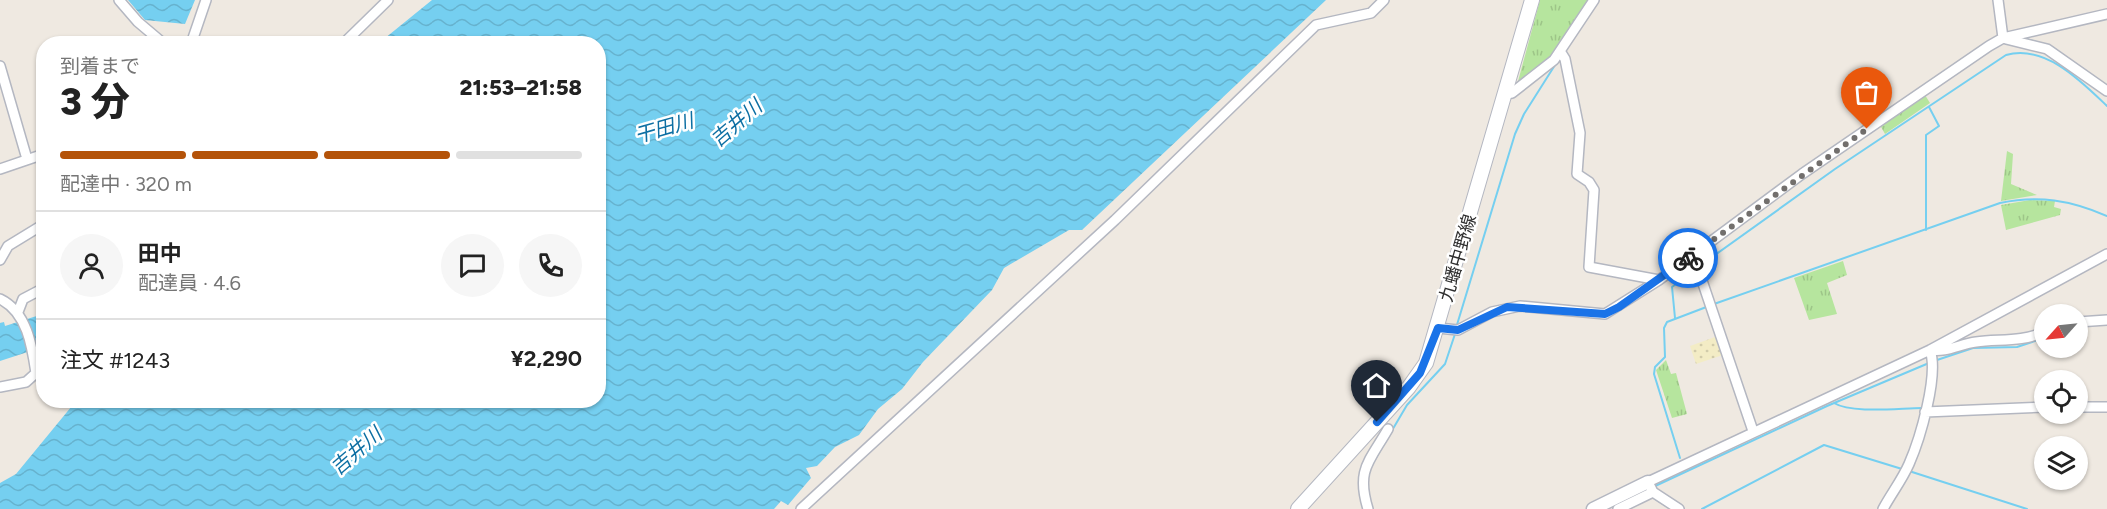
<!DOCTYPE html>
<html lang="ja">
<meta charset="utf-8">
<style>
body{margin:0;font-family:Figtree,"Noto Sans JP",sans-serif;background:#f6f6f6;color:#222;height:100vh;display:flex;flex-direction:column;font-size:22px;white-space:nowrap}
*{box-sizing:border-box;margin:0}
p{font-size:20px;color:#767676}
.icon{flex:none;width:33px;height:33px;fill:none;stroke:currentColor;stroke-width:2;stroke-linecap:round;stroke-linejoin:round}
.map{position:relative;flex:1;overflow:hidden}
.details{position:absolute;left:36px;top:36px;width:570px;height:372px;display:flex;flex-direction:column;background:#fff;border-radius:24px;box-shadow:0 2px 4px #0004}
.details>*{flex:none}
.needle{width:39px;rotate:243deg}
.fabs{position:absolute;left:2034px;top:304px;display:grid;gap:12px}
.fabs a{display:grid;place-items:center;width:54px;height:54px;border-radius:50%;background:#fff;box-shadow:0 2px 4px #0004;font-size:30px}
.pin{position:absolute;display:grid;place-items:center;width:51px;height:51px;color:#fff;margin:-62px -26px;border-radius:50% 50% 50% 0;rotate:-45deg;box-shadow:0 0 6px #0007}
.pin .icon{rotate:45deg}
.courier{position:absolute;display:grid;place-items:center;width:60px;height:60px;margin:-30px;border:4px solid #1a73e8;border-radius:50%;background:#fff;color:#222;box-shadow:0 2px 8px #0007}
.summary em{font-style:normal;font-weight:800}
.summary div{display:flex;flex-direction:column-reverse}
.summary{display:flex;align-items:center;justify-content:space-between;height:102px;padding:0 24px}
h1{font-size:39px;font-weight:800;line-height:45px}
.bar{display:grid;grid-template-columns:repeat(4,1fr);gap:9px 6px;align-content:center;height:72px;padding:0 24px}
.bar i{height:8px;border-radius:4px;background:#e0e0e0}
.bar .current{background:#b45309}
.bar p{grid-column:span 4}
.line{display:flex;align-items:center;gap:15px;padding:0 24px;border-top:2px solid #e0e0e0}
.line div{flex:1}
.round{display:grid;place-items:center;flex:none;width:63px;height:63px;border-radius:32px;background:#f6f6f6}
.map>svg:first-child{display:block}
</style>
<div class="map">
<svg width="2107" height="509" viewBox="0 0 2107 509">
<defs>
<pattern id="grass-tufts" width="24" height="20" patternUnits="userSpaceOnUse" patternTransform="scale(1.5)"><rect width="24" height="20" fill="#b6e59e"/><path d="M3 7l-1-3M5 7V3M7 7l1-3M15 17l-1-3M17 17v-4M19 17l1-3" fill="none" stroke="#9dc588"/></pattern>
<pattern id="sand-dots" width="8" height="8" patternUnits="userSpaceOnUse" patternTransform="scale(1.5)"><rect width="8" height="8" fill="#f3ecc5"/><path d="M2 2h.1M6 6h.1" fill="none" stroke="#d1cbaa" stroke-width="1.8" stroke-linecap="round"/></pattern>
<pattern id="water-waves" width="16" height="10" patternUnits="userSpaceOnUse" patternTransform="scale(1.5)"><rect width="16" height="10" fill="#75cff0"/><path d="M0 5q4-4 8 0t8 0" fill="none" stroke="#66b2ce"/></pattern>
</defs>
<rect width="100%" height="100%" fill="#efe9e1"/>
<path fill="url(#grass-tufts)" d="M 1540,0 L 1590,0 L 1550,60 L 1517,85 Z
M 1925,95 L 1930,103 L 1885,134 L 1880,125 Z
M 2007,151 L 2013,154 L 2011,184 L 2037,195 L 2001,201 Z
M 2030,200 L 2055,201 L 2054,207 L 2061,209 L 2060,215 L 2006,230 L 2001,205 Z
M 1843,261 L 1847,275 L 1827,283 L 1837,314 L 1809,320 L 1794,278 Z
M 1666,360 L 1671,374 L 1676,373 L 1687,414 L 1672,418 L 1656,370 Z"/>
<path fill="url(#sand-dots)" d="M 1715,337 L 1723,355 L 1696,364 L 1690,346 Z"/>
<path fill="url(#water-waves)" d="M 128,0 L 195,0 L 185,24 L 145,20 Z
M 432,0 L 1326,0 L 1082,230 L 1069,230 L 1004,268 L 992,290 L 923,362 L 902,389 L 878,409 L 859,435 L 835,447 L 817,466 L 806,468 L 811,478 L 788,505 L 781,501 L 774,509 L 0,509 L 0,483 L 16,474 L 76,401 L 598,400 L 598,44 L 379,43 Z
M 43,314 L 43,347 L 0,361 L 0,323 L 4,322 L 5,326 Z"/>
<g fill="none" stroke-linecap="round" stroke-linejoin="round">
<path stroke="#75cff0" stroke-width="2" d="M 2026,39 L 2044,44
M 2052,47 L 2104,84
M 1789,189 L 1814,171
M 1926,230 L 1926,135 L 1939,126 L 1929,107
M 1701,265 L 1835,169 L 2006,55 C 2045,44 2081,81 2107,106
M 1714,304 L 2000,203 C 2039,195 2070,200 2107,216
M 1675,318 L 1672,287 L 1695,270
M 1456,328 L 1515,134 L 1524,114 L 1555,65
M 1934,361 L 1973,348 L 2017,347 L 2044,338
M 1834,403 C 1852,414 1900,408 1922,408
M 1680,458 L 1654,374 L 1655,367 L 1665,357 L 1664,328 L 1667,322 L 1709,306
M 1371,466 L 1407,405 L 1445,364 L 1455,334
M 1909,471 L 2027,509
M 1653,487 L 1827,406 L 1929,363
M 1652,497 L 1671,509
M 1702,509 L 1824,445 L 1902,469"/>
<g stroke="#b4b7c1" stroke-width="12">
<path id="minor" d="M 119,0 L 138,22 L 164,44
M 1998,0 L 2003,38
M 2006,39 L 2047,49 L 2107,91
M 191,44 L 206,0
M 343,44 L 388,0
M 1560,51 L 1565,59 L 1580,133 L 1577,174 L 1589,182 L 1594,190 L 1589,267 L 1659,280 L 1802,174 L 1989,46 L 2003,38 L 2107,14
M 0,66 L 27,159
M 1506,94 L 1512,93 L 1554,60 L 1594,0
M 0,169 L 44,154
M 1693,254 L 1753,431
M 0,260 L 8,246 L 44,224
M 0,299 C 27,312 32,346 36,373 L 26,382 L 0,387
M 18,312 L 23,299 L 44,288
M 2078,322 L 2107,320
M 1438,328 L 1458,330 L 1492,312 L 1520,306 L 1605,314 L 1659,280
M 2078,407 L 2107,407
M 1925,412 L 2044,407
M 801,509 L 1115,220 L 1316,25 L 1371,13 L 1384,0
M 1368,509 C 1356,470 1369,462 1388,429
M 1618,509 L 1653,492
M 1679,509 L 1653,492 L 1648,482 L 1930,350 L 2107,254
M 1883,509 C 1891,494 1902,480 1909,464 C 1920,439 1939,375 1930,350 C 1946,353 1960,344 1976,342 C 2000,339 2022,342 2044,332"/>
</g>
<g stroke="#b4b7c1" stroke-width="15">
<path id="tertiary" d="M 1593,509 L 1648,482"/>
</g>
<g stroke="#b4b7c1" stroke-width="16">
<path id="secondary" d="M 1298,509 L 1409,387 L 1426,363 L 1532,0"/>
</g>
<use href="#minor" stroke="#fff" stroke-width="9"/>
<use href="#tertiary" stroke="#fff" stroke-width="12"/>
<use href="#secondary" stroke="#fff" stroke-width="14"/>
</g>
<g fill="none" stroke-linecap="round" stroke-linejoin="round">
<path stroke="#726f6d" stroke-width="6" stroke-dasharray="0 10.8" d="M 1688,258 L 1867,129"/>
<path stroke="#1a73e8" stroke-width="8" d="M 1377,422 L 1420,373 L 1438,328 L 1458,330 L 1507,307 L 1605,314 L 1619,307 L 1688,258"/>
</g>
<g text-anchor="middle" stroke-width="5" stroke-linejoin="round" paint-order="stroke">
<g font-size="18" fill="#2e2e2e" stroke="#fff">
<text transform="translate(1458 258) rotate(-74)" y="6">九蟠中野線</text>
</g>
<g font-size="20" font-style="italic" fill="#0d6fa3" stroke="#fff">
<text transform="translate(736 123) rotate(-41)" y="7">吉井川</text>
<text transform="translate(664 128) rotate(-16)" y="7">干田川</text>
<text transform="translate(356 451) rotate(-41)" y="7">吉井川</text>
</g>
</g>
</svg>
<div class="fabs">
<a><svg class="needle" viewBox="-14 -14 28 28"><path d="M0-13l5 13h-10z" fill="#e53935"/><path d="M0 13l5-13h-10z" fill="#767676"/></svg></a>
<a><svg class="icon" aria-label="locate" viewBox="0 0 24 24"><circle cx="12" cy="12" r="6"/><path d="M12 2v4M12 18v4M2 12h4M18 12h4"/></svg></a>
<a><svg class="icon" aria-label="layers" viewBox="0 0 24 24"><path d="M12 4l9 5-9 5-9-5zM3 14l9 5 9-5"/></svg></a>
</div>
<div class="pin" style="left:1867px;top:129px;background:#ea580c"><svg class="icon" aria-label="bag" viewBox="0 0 24 24"><path d="M5 8h14l-1 12H6zM9 8a3 3 0 0 1 6 0"/></svg></div>
<div class="pin" style="left:1377px;top:422px;background:#1f2937"><svg class="icon" aria-label="home" viewBox="0 0 24 24"><path d="M3 11l9-7 9 7M6 9v11h12V9"/></svg></div>
<div class="courier" style="left:1688px;top:258px"><svg class="icon" aria-label="bike" viewBox="0 0 24 24"><circle cx="6" cy="16" r="4"/><circle cx="18" cy="16" r="4"/><path d="M6 16l4-8h5l3 8M10 8l3 8H6M13 5h3"/></svg></div>
<section class="details">
<div class="summary"><div><h1>3 分</h1><p>到着まで</p></div><em>21:53–21:58</em></div>
<div class="bar"><i class="current"></i><i class="current"></i><i class="current"></i><i></i><p>配達中 · 320 m</p></div>
<div class="line" style="height:108px"><a class="round"><svg class="icon" aria-label="person" viewBox="0 0 24 24"><circle cx="12" cy="8" r="4"/><path d="M4 21q1-7 8-7t8 7"/></svg></a><div><b>田中</b><p>配達員 · 4.6</p></div><a class="round"><svg class="icon" aria-label="chat" viewBox="0 0 24 24"><path d="M4 5h16v11H9l-5 4z"/></svg></a><a class="round"><svg class="icon" aria-label="phone" viewBox="0 0 24 24"><path d="M5 4h4l2 5-3 2q2 4 5 5l2-3 5 2v4C11 20 4 13 5 4z"/></svg></a></div>
<div class="line" style="height:78px"><div>注文 #1243</div><b>¥2,290</b></div>
</section>
</div>
